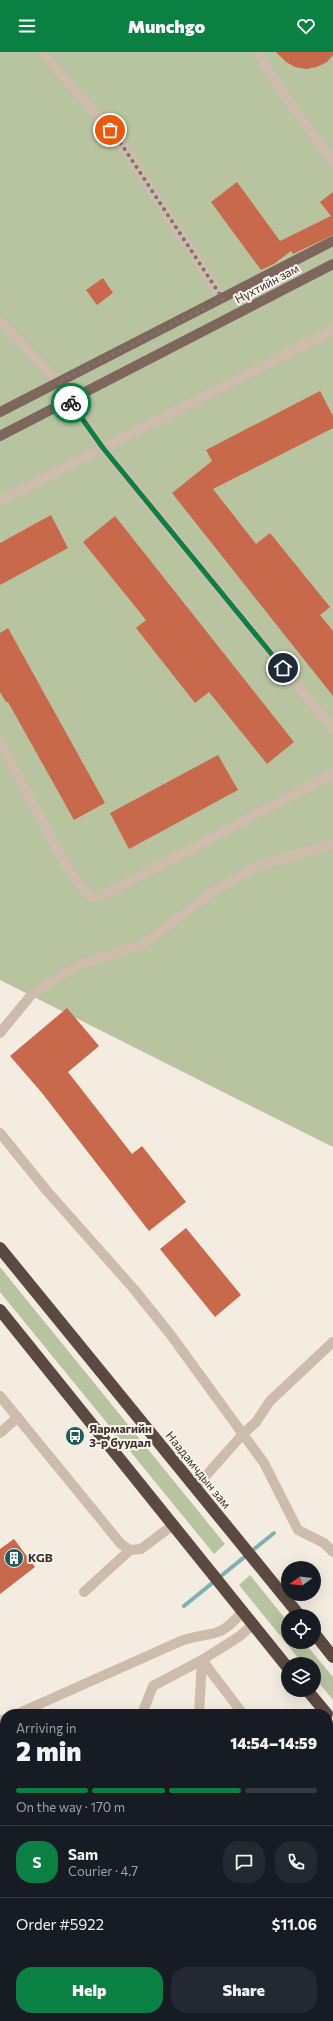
<!DOCTYPE html>
<meta charset="utf-8">
<style>
body{margin:0;font-family:Commissioner,sans-serif;background:#242831;color:#f1f3f6;height:100vh;display:flex;flex-direction:column;font-size:15px;white-space:nowrap}
*{box-sizing:border-box;margin:0}
p{font-size:13px;color:#9ea1a6}
.icon{flex:none;width:22px;height:22px;fill:none;stroke:currentColor;stroke-width:2;stroke-linecap:round;stroke-linejoin:round}
.map{position:relative;flex:1;overflow:hidden}
.panel{position:absolute;left:0px;top:1657px;width:333px;height:312px;display:flex;flex-direction:column;background:#171b24;border-radius:16px 16px 0 0;box-shadow:0 4px 16px #0002}
.panel>*{flex:none}
.needle{width:26px;rotate:255deg}
.controls{position:absolute;left:281px;top:1509px;display:grid;gap:8px}
.controls a{display:grid;place-items:center;width:40px;height:40px;border-radius:50%;background:#171b24;box-shadow:0 4px 16px #0002;font-size:20px}
.pin{position:absolute;display:grid;place-items:center;width:34px;height:34px;color:#fff;margin:-17px;border:2px solid #fff;border-radius:50%;box-shadow:0 1px 4px #0007}
.courier{position:absolute;display:grid;place-items:center;width:40px;height:40px;margin:-20px;border:3px solid #0b8043;border-radius:50%;background:#fff;color:#222;box-shadow:0 1px 5px #0007}
.headline em{font-style:normal;font-weight:800}
.headline div{display:flex;flex-direction:column-reverse}
.headline{display:flex;align-items:center;justify-content:space-between;height:68px;padding:0 16px}
h1{font-size:26px;font-weight:800;line-height:30px}
.bar{display:grid;grid-template-columns:repeat(4,1fr);gap:6px 4px;align-content:center;height:48px;padding:0 16px}
.bar i{height:5px;border-radius:3px;background:#363941}
.bar .on{background:#0b8043}
.bar p{grid-column:span 4}
.line{display:flex;align-items:center;gap:10px;padding:0 16px;border-top:1px solid #363941}
.line div{flex:1}
.round{display:grid;place-items:center;flex:none;width:42px;height:42px;border-radius:16px;background:#242831}
.action{display:flex;gap:8px;margin-top:auto;padding:8px 16px}
.action a{flex:1;height:46px;border-radius:16px;background:#0b8043;color:#fff;font-size:16px;font-weight:800;line-height:46px;text-align:center}
.action a+a{background:#242831;color:#f1f3f6}
header{display:flex;justify-content:space-between;align-items:center;height:52px;padding:0 16px;background:#0b8043;color:#fff;font-size:18px;font-weight:800}
.map>svg:first-child{display:block}
</style>
<header><svg class="icon" aria-label="menu" viewBox="0 0 24 24"><path d="M4 6h16M4 12h16M4 18h16"/></svg>Munchgo<svg class="icon" aria-label="heart" viewBox="0 0 24 24"><path d="M12 20l-8-8c-3-5 5-10 8-4 3-6 11-1 8 4z"/></svg></header>
<div class="map">
<svg width="333" height="1969" viewBox="0 0 333 1969">
<rect width="100%" height="100%" fill="#f4ebe1"/>
<path fill="#b8c4a0" d="M 0,0 L 333,0 L 333,1095 L 0,928 Z
M 0,1215 L 225,1492 L 214,1502 L 0,1240 Z
M 250,1523 L 288,1570 L 288,1590 L 304,1590 L 333,1625 L 333,1648 L 314,1625 L 314,1612 L 303,1612 L 239,1533 Z"/>
<g fill="none" stroke-linecap="round" stroke-linejoin="round">
<path stroke="#7fb0b2" stroke-width="4" d="M 184,1554 L 274,1481"/>
</g>
<path fill="#c8694b" d="M 276,0 L 333,0 L 333,3 L 327,10 L 317,15 L 306,17 L 295,15 L 286,10 Z
M 237,130 L 280,189 L 331,164 L 320,150 L 333,140 L 333,183 L 293,202 L 291,199 L 274,212 L 261,218 L 211,150 Z
M 103,226 L 113,241 L 97,253 L 86,238 Z
M 320,339 L 333,364 L 333,376 L 213,437 L 256,492 L 270,481 L 330,555 L 320,563 L 333,579 L 333,644 L 172,441 L 212,409 L 206,398 Z
M 51,463 L 68,496 L 0,533 L 0,491 Z
M 115,464 L 294,690 L 267,712 L 209,640 L 195,651 L 136,576 L 146,568 L 83,490 Z
M 8,576 L 105,751 L 74,768 L 8,650 L 6,650 L 0,640 L 0,581 Z
M 218,703 L 238,738 L 129,797 L 110,761 Z
M 67,956 L 99,994 L 68,1020 L 132,1102 L 142,1094 L 186,1150 L 149,1179 L 42,1041 L 10,1004 Z
M 186,1176 L 241,1243 L 215,1265 L 160,1197 Z
M 14,1487 L 35,1515 L 0,1542 L 0,1497 Z"/>
<g fill="none" stroke-linecap="round" stroke-linejoin="round">
<path stroke="#cdbbac" stroke-width="10" d="M 42,0 L 120,90 L 223,247
M 258,0 L 278,34 L 333,110
M 0,269 L 58,330 L 103,396 L 333,677
M 0,449 L 333,278
M 0,689 L 66,814 L 86,841 L 91,845 L 107,841 L 333,722
M 0,981 L 32,942 L 81,912 L 142,893 L 214,839 L 260,813 L 333,792
M 0,1081 L 47,1139 L 133,1236 L 170,1282 L 264,1411 L 298,1478 L 324,1491 L 333,1500
M 0,1344 L 121,1492 L 130,1498 L 141,1497 L 173,1473
M 0,1381 L 18,1365
M 195,1436 L 242,1383 L 256,1370 L 270,1349 L 333,1290
M 84,1540 L 130,1498
M 17,1662 L 181,1589 C 212,1578 218,1589 242,1560
M 142,1662 L 153,1634 L 202,1608 L 243,1662
M 199,1662 L 202,1608 L 240,1584 L 252,1573
M 0,1669 L 5,1667
M 0,1683 L 5,1689
M 328,1749 L 333,1755
M 328,1839 L 333,1836
M 328,1944 L 333,1941
M 88,1964 L 93,1969
M 222,1964 L 226,1969
M 293,1969 L 300,1964"/>
<path stroke="#7d675c" stroke-width="10" d="M 0,360 L 333,189
M 0,384 L 333,212"/>
<path stroke="#5c4a42" stroke-width="12" d="M 0,1196 L 300,1564
M 0,1258 L 288,1616
M 314,1581 L 333,1605
M 307,1638 L 327,1662"/>
</g>
<g fill="none" stroke-linecap="round" stroke-linejoin="round">
<path stroke="#7c716b" stroke-width="4" stroke-dasharray="0 7.2" d="M 71,351 L 58,330 L 223,247 L 120,90 L 110,78"/>
<path stroke="#0b8043" stroke-width="5" d="M 71,351 L 103,396 L 283,616"/>
</g>
<defs>
<g id="bus-disc" transform="scale(1)"><circle r="9.5" fill="#1f5a5e" stroke="#fbf5ee"/><path d="M-5-6H5V4H4V6H2V4H-2V6H-4V4H-5ZM-3.5-4V0h7V-4ZM-3.5 1.2v1.5H-2V1.2ZM2 1.2v1.5H3.5V1.2Z" fill="#fff"/></g>
<g id="building-disc" transform="scale(1)"><circle r="9.5" fill="#1f5a5e" stroke="#fbf5ee"/><path d="M-4-6H4V6H1V3H-1V6H-4ZM-2.5-4.3h1.7v1.8h-1.7ZM.8-4.3h1.7v1.8H.8ZM-2.5-1h1.7V.8h-1.7ZM.8-1h1.7V.8H.8Z" fill="#fff"/></g>
</defs>
<g fill-rule="evenodd">
<use href="#bus-disc" x="75" y="1384"/>
<use href="#building-disc" x="14" y="1506"/>
</g>
<g text-anchor="middle" stroke-width="4" stroke-linejoin="round" paint-order="stroke">
<g font-size="12" fill="#3b302b" stroke="#fbf5ee">
<text transform="translate(267 232) rotate(-28)" y="4">Нүхтийн зам</text>
<text transform="translate(198 1418) rotate(51)" y="4">Наадамчдын зам</text>
</g>
<g font-size="12" font-weight="bold" fill="#3b302b" stroke="#fbf5ee" text-anchor="start">
<text x="89" y="1381">Яармагийн<tspan x="89" dy="14">3-р буудал</tspan></text>
<text x="28" y="1510">KGB</text>
</g>
</g>
</svg>
<div class="controls">
<a><svg class="needle" viewBox="-14 -14 28 28"><path d="M0-13l5 13h-10z" fill="#e53935"/><path d="M0 13l5-13h-10z" fill="#9ea1a6"/></svg></a>
<a><svg class="icon" aria-label="locate" viewBox="0 0 24 24"><circle cx="12" cy="12" r="6"/><path d="M12 2v4M12 18v4M2 12h4M18 12h4"/></svg></a>
<a><svg class="icon" aria-label="layers" viewBox="0 0 24 24"><path d="M12 4l9 5-9 5-9-5zM3 14l9 5 9-5"/></svg></a>
</div>
<div class="pin" style="left:110px;top:78px;background:#ea580c"><svg class="icon" aria-label="bag" viewBox="0 0 24 24"><path d="M5 8h14l-1 12H6zM9 8a3 3 0 0 1 6 0"/></svg></div>
<div class="pin" style="left:283px;top:616px;background:#1f2937"><svg class="icon" aria-label="home" viewBox="0 0 24 24"><path d="M3 11l9-7 9 7M6 9v11h12V9"/></svg></div>
<div class="courier" style="left:71px;top:351px"><svg class="icon" aria-label="bike" viewBox="0 0 24 24"><circle cx="6" cy="16" r="4"/><circle cx="18" cy="16" r="4"/><path d="M6 16l4-8h5l3 8M10 8l3 8H6M13 5h3"/></svg></div>
<section class="panel">
<div class="headline"><div><h1>2 min</h1><p>Arriving in</p></div><em>14:54–14:59</em></div>
<div class="bar"><i class="on"></i><i class="on"></i><i class="on"></i><i></i><p>On the way · 170 m</p></div>
<div class="line" style="height:72px"><b class="round" style="background:#0b8043;color:#fff">S</b><div><b>Sam</b><p>Courier · 4.7</p></div><a class="round"><svg class="icon" aria-label="chat" viewBox="0 0 24 24"><path d="M4 5h16v11H9l-5 4z"/></svg></a><a class="round"><svg class="icon" aria-label="phone" viewBox="0 0 24 24"><path d="M5 4h4l2 5-3 2q2 4 5 5l2-3 5 2v4C11 20 4 13 5 4z"/></svg></a></div>
<div class="line" style="height:52px"><div>Order #5922</div><b>$11.06</b></div>
<div class="action"><a>Help</a><a>Share</a></div>
</section>
</div>
